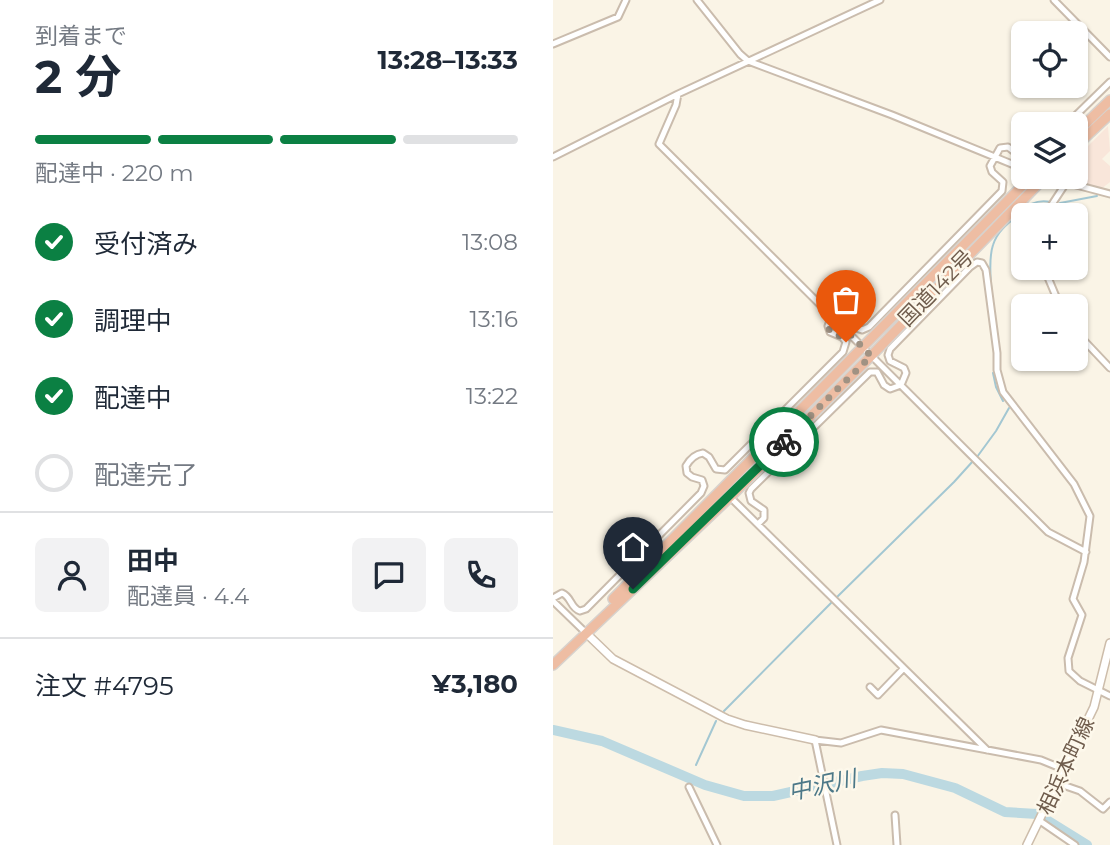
<!DOCTYPE html>
<html lang="ja">
<meta charset="utf-8">
<style>
body{margin:0;font-family:Montserrat,"Noto Sans JP",sans-serif;background:#f2f2f3;color:#1f2937;height:100vh;display:flex;flex-direction:column;font-size:26px;white-space:nowrap}
*{box-sizing:border-box;margin:0}
p{font-size:23px;color:#747a83}
.icon{flex:none;width:38px;height:38px;fill:none;stroke:currentColor;stroke-width:2;stroke-linecap:round;stroke-linejoin:round}
.map{position:relative;flex:1;overflow:hidden}
.sheet{display:flex;flex-direction:column;background:#fff;width:553px}
.sheet>*{flex:none}
.fabs{position:absolute;left:458px;top:21px;display:grid;gap:14px}
.fabs a{display:grid;place-items:center;width:77px;height:77px;border-radius:10px;background:#fff;box-shadow:0 2px 5px #0004;font-size:35px}
.pin{position:absolute;display:grid;place-items:center;width:60px;height:60px;color:#fff;margin:-72px -30px;border-radius:50% 50% 50% 0;rotate:-45deg;box-shadow:0 0 7px #0007}
.pin .icon{rotate:45deg}
.courier{position:absolute;display:grid;place-items:center;width:70px;height:70px;margin:-35px;border:5px solid #0b8043;border-radius:50%;background:#fff;color:#222;box-shadow:0 2px 9px #0007}
.summary em{font-style:normal;font-weight:700}
.summary div{display:flex;flex-direction:column-reverse}
.summary{display:flex;align-items:center;justify-content:space-between;height:119px;padding:0 35px}
h1{font-size:46px;font-weight:700;line-height:52px}
.bar{display:grid;grid-template-columns:repeat(4,1fr);gap:10px 7px;align-content:center;height:84px;padding:0 35px}
.bar i{height:9px;border-radius:5px;background:#e0e1e3}
.bar .active{background:#0b8043}
.bar p{grid-column:span 4}
.line{display:flex;align-items:center;gap:18px;padding:0 35px;border-top:2px solid #e0e1e3}
.line div{flex:1}
.round{display:grid;place-items:center;flex:none;width:74px;height:74px;border-radius:10px;background:#f2f2f3}
ol{padding:0 35px;list-style:none}
li{display:flex;align-items:center;gap:21px;height:77px}
li p{margin-inline-start:auto}
li .icon{padding:7px;border-radius:50%;background:#0b8043;color:#fff;stroke-width:4}
li:last-child{color:#747a83}
li i{width:38px;height:38px;border:4px solid #e0e1e3;border-radius:50%}
main{display:flex;flex:1;min-height:0}
.map>svg:first-child{display:block}
</style>
<main>
<section class="sheet">
<div class="summary"><div><h1>2 分</h1><p>到着まで</p></div><em>13:28–13:33</em></div>
<div class="bar"><i class="active"></i><i class="active"></i><i class="active"></i><i></i><p>配達中 · 220 m</p></div>
<ol>
<li><svg class="icon" aria-label="check" viewBox="0 0 24 24"><path d="M5 12l5 5 9-10"/></svg>受付済み<p>13:08</p></li>
<li><svg class="icon" aria-label="check" viewBox="0 0 24 24"><path d="M5 12l5 5 9-10"/></svg>調理中<p>13:16</p></li>
<li><svg class="icon" aria-label="check" viewBox="0 0 24 24"><path d="M5 12l5 5 9-10"/></svg>配達中<p>13:22</p></li>
<li><i></i>配達完了</li>
</ol>
<div class="line" style="height:126px"><a class="round"><svg class="icon" aria-label="person" viewBox="0 0 24 24"><circle cx="12" cy="8" r="4"/><path d="M4 21q1-7 8-7t8 7"/></svg></a><div><b>田中</b><p>配達員 · 4.4</p></div><a class="round"><svg class="icon" aria-label="chat" viewBox="0 0 24 24"><path d="M4 5h16v11H9l-5 4z"/></svg></a><a class="round"><svg class="icon" aria-label="phone" viewBox="0 0 24 24"><path d="M5 4h4l2 5-3 2q2 4 5 5l2-3 5 2v4C11 20 4 13 5 4z"/></svg></a></div>
<div class="line" style="height:91px"><div>注文 #4795</div><b>¥3,180</b></div>
</section>
<div class="map">
<svg width="557" height="845" viewBox="0 0 557 845">
<rect width="100%" height="100%" fill="#faf4e6"/>
<path fill="#f9e6da" d="M 555,126 L 557,151 L 549,159 L 557,166 L 557,182 L 548,189 L 514,177 L 523,177 L 523,158 Z"/>
<g fill="none" stroke-linecap="round" stroke-linejoin="round">
<path stroke="#a3c7d2" stroke-width="2" d="M 507,203 L 544,196
M 447,355 C 444,328 432,269 440,245 C 444,232 454,224 464,216 C 475,205 482,199 498,202
M 440,373 L 443,387 L 450,401
M 424,457 L 443,431 L 456,408
M 283,598 L 401,482 L 420,461
M 171,711 L 279,602
M 143,765 L 163,721
M 136,779 L 138,776"/>
<path stroke="#bcd9e1" stroke-width="10" d="M 0,730 L 49,741 L 152,785 L 191,796 L 220,796 L 309,776 L 329,773 L 350,774 L 402,788 L 452,812 L 484,814 L 534,845"/>
<g stroke="#cabcad" stroke-width="9">
<path id="street" d="M 144,0 L 187,54 L 195,61 L 339,115 L 471,169
M 501,0 L 557,57
M 0,44 L 65,17 L 73,0
M 125,94 L 123,105 L 106,144 L 495,532 L 533,552
M 514,124 L 557,82
M 0,157 L 125,94 L 327,0
M 493,177 L 557,194
M 492,215 L 513,183
M 491,268 L 507,306
M 523,332 L 557,368
M 177,497 L 434,750
M 205,524 L 211,518 L 211,510 L 198,501 L 196,493 L 198,489 L 317,372 L 324,372 L 331,385 L 337,389 L 348,385 L 353,373 L 351,368 L 337,361 L 335,355 L 337,349 L 417,267 L 424,262 L 429,263 L 433,270 L 444,353 L 444,370 L 450,392 L 521,484 L 537,516 L 531,562 L 520,599 L 529,615 L 515,658 L 516,671 L 527,681 L 557,696
M 0,598 L 9,593 C 19,597 17,608 27,611 L 33,609 L 148,493 L 151,486 L 149,480 L 139,477 L 134,473 L 133,466 C 137,459 143,454 150,453 L 156,457 L 163,469 L 172,470 L 290,352 L 293,342 L 289,337 L 277,332 L 275,326 C 277,320 284,313 291,313 L 297,316 L 303,328 L 309,330 L 316,327 L 449,191 L 450,182 L 439,172 L 437,166 L 447,148 L 455,147 L 471,159
M 0,601 L 33,633
M 317,687 L 325,695 L 350,669
M 504,783 L 527,791 L 550,809 L 557,802
M 136,787 L 164,845
M 342,815 L 344,845
M 487,821 L 522,845
M 284,845 L 262,740 L 288,743 L 328,730 L 488,760 L 510,769"/>
</g>
<g stroke="#cdbdab" stroke-width="10">
<path id="secondary" d="M 33,633 L 60,659 L 174,719 L 192,725 L 262,740
M 474,845 L 541,707 L 557,643"/>
</g>
<g stroke="#d7d2cd" stroke-width="12">
<path id="highway" d="M 523,133 L 557,100
M 523,146 L 557,114
M 60,599 L 478,177
M 0,665 L 177,497 L 318,356 L 492,177"/>
</g>
<use href="#street" stroke="#fff" stroke-width="5"/>
<use href="#secondary" stroke="#fff" stroke-width="7"/>
<use href="#highway" stroke="#eebda3" stroke-width="9"/>
</g>
<g fill="none" stroke-linecap="round" stroke-linejoin="round">
<path stroke="#a09283" stroke-width="7" stroke-dasharray="0 12.6" d="M 231,442 L 318,356 L 281,318 L 275,326 L 277,332 L 289,337 L 293,342"/>
<path stroke="#0b8043" stroke-width="9" d="M 80,589 L 231,442"/>
</g>
<g text-anchor="middle" stroke-width="5" stroke-linejoin="round" paint-order="stroke">
<g font-size="21" fill="#705d4d" stroke="#fdf8eb">
<text transform="translate(383 288) rotate(-46)" y="7">国道142号</text>
<text transform="translate(513 766) rotate(-65)" y="7">相浜本町線</text>
</g>
<g font-size="23" font-style="italic" fill="#4c7888" stroke="#fdf8eb">
<text transform="translate(269 785) rotate(-12)" y="8">中沢川</text>
</g>
</g>
</svg>
<div class="fabs">
<a><svg class="icon" aria-label="locate" viewBox="0 0 24 24"><circle cx="12" cy="12" r="6"/><path d="M12 2v4M12 18v4M2 12h4M18 12h4"/></svg></a>
<a><svg class="icon" aria-label="layers" viewBox="0 0 24 24"><path d="M12 4l9 5-9 5-9-5zM3 14l9 5 9-5"/></svg></a>
<a>+</a>
<a>−</a>
</div>
<div class="pin" style="left:293px;top:342px;background:#ea580c"><svg class="icon" aria-label="bag" viewBox="0 0 24 24"><path d="M5 8h14l-1 12H6zM9 8a3 3 0 0 1 6 0"/></svg></div>
<div class="pin" style="left:80px;top:589px;background:#1f2937"><svg class="icon" aria-label="home" viewBox="0 0 24 24"><path d="M3 11l9-7 9 7M6 9v11h12V9"/></svg></div>
<div class="courier" style="left:231px;top:442px"><svg class="icon" aria-label="bike" viewBox="0 0 24 24"><circle cx="6" cy="16" r="4"/><circle cx="18" cy="16" r="4"/><path d="M6 16l4-8h5l3 8M10 8l3 8H6M13 5h3"/></svg></div>
</div>
</main>
